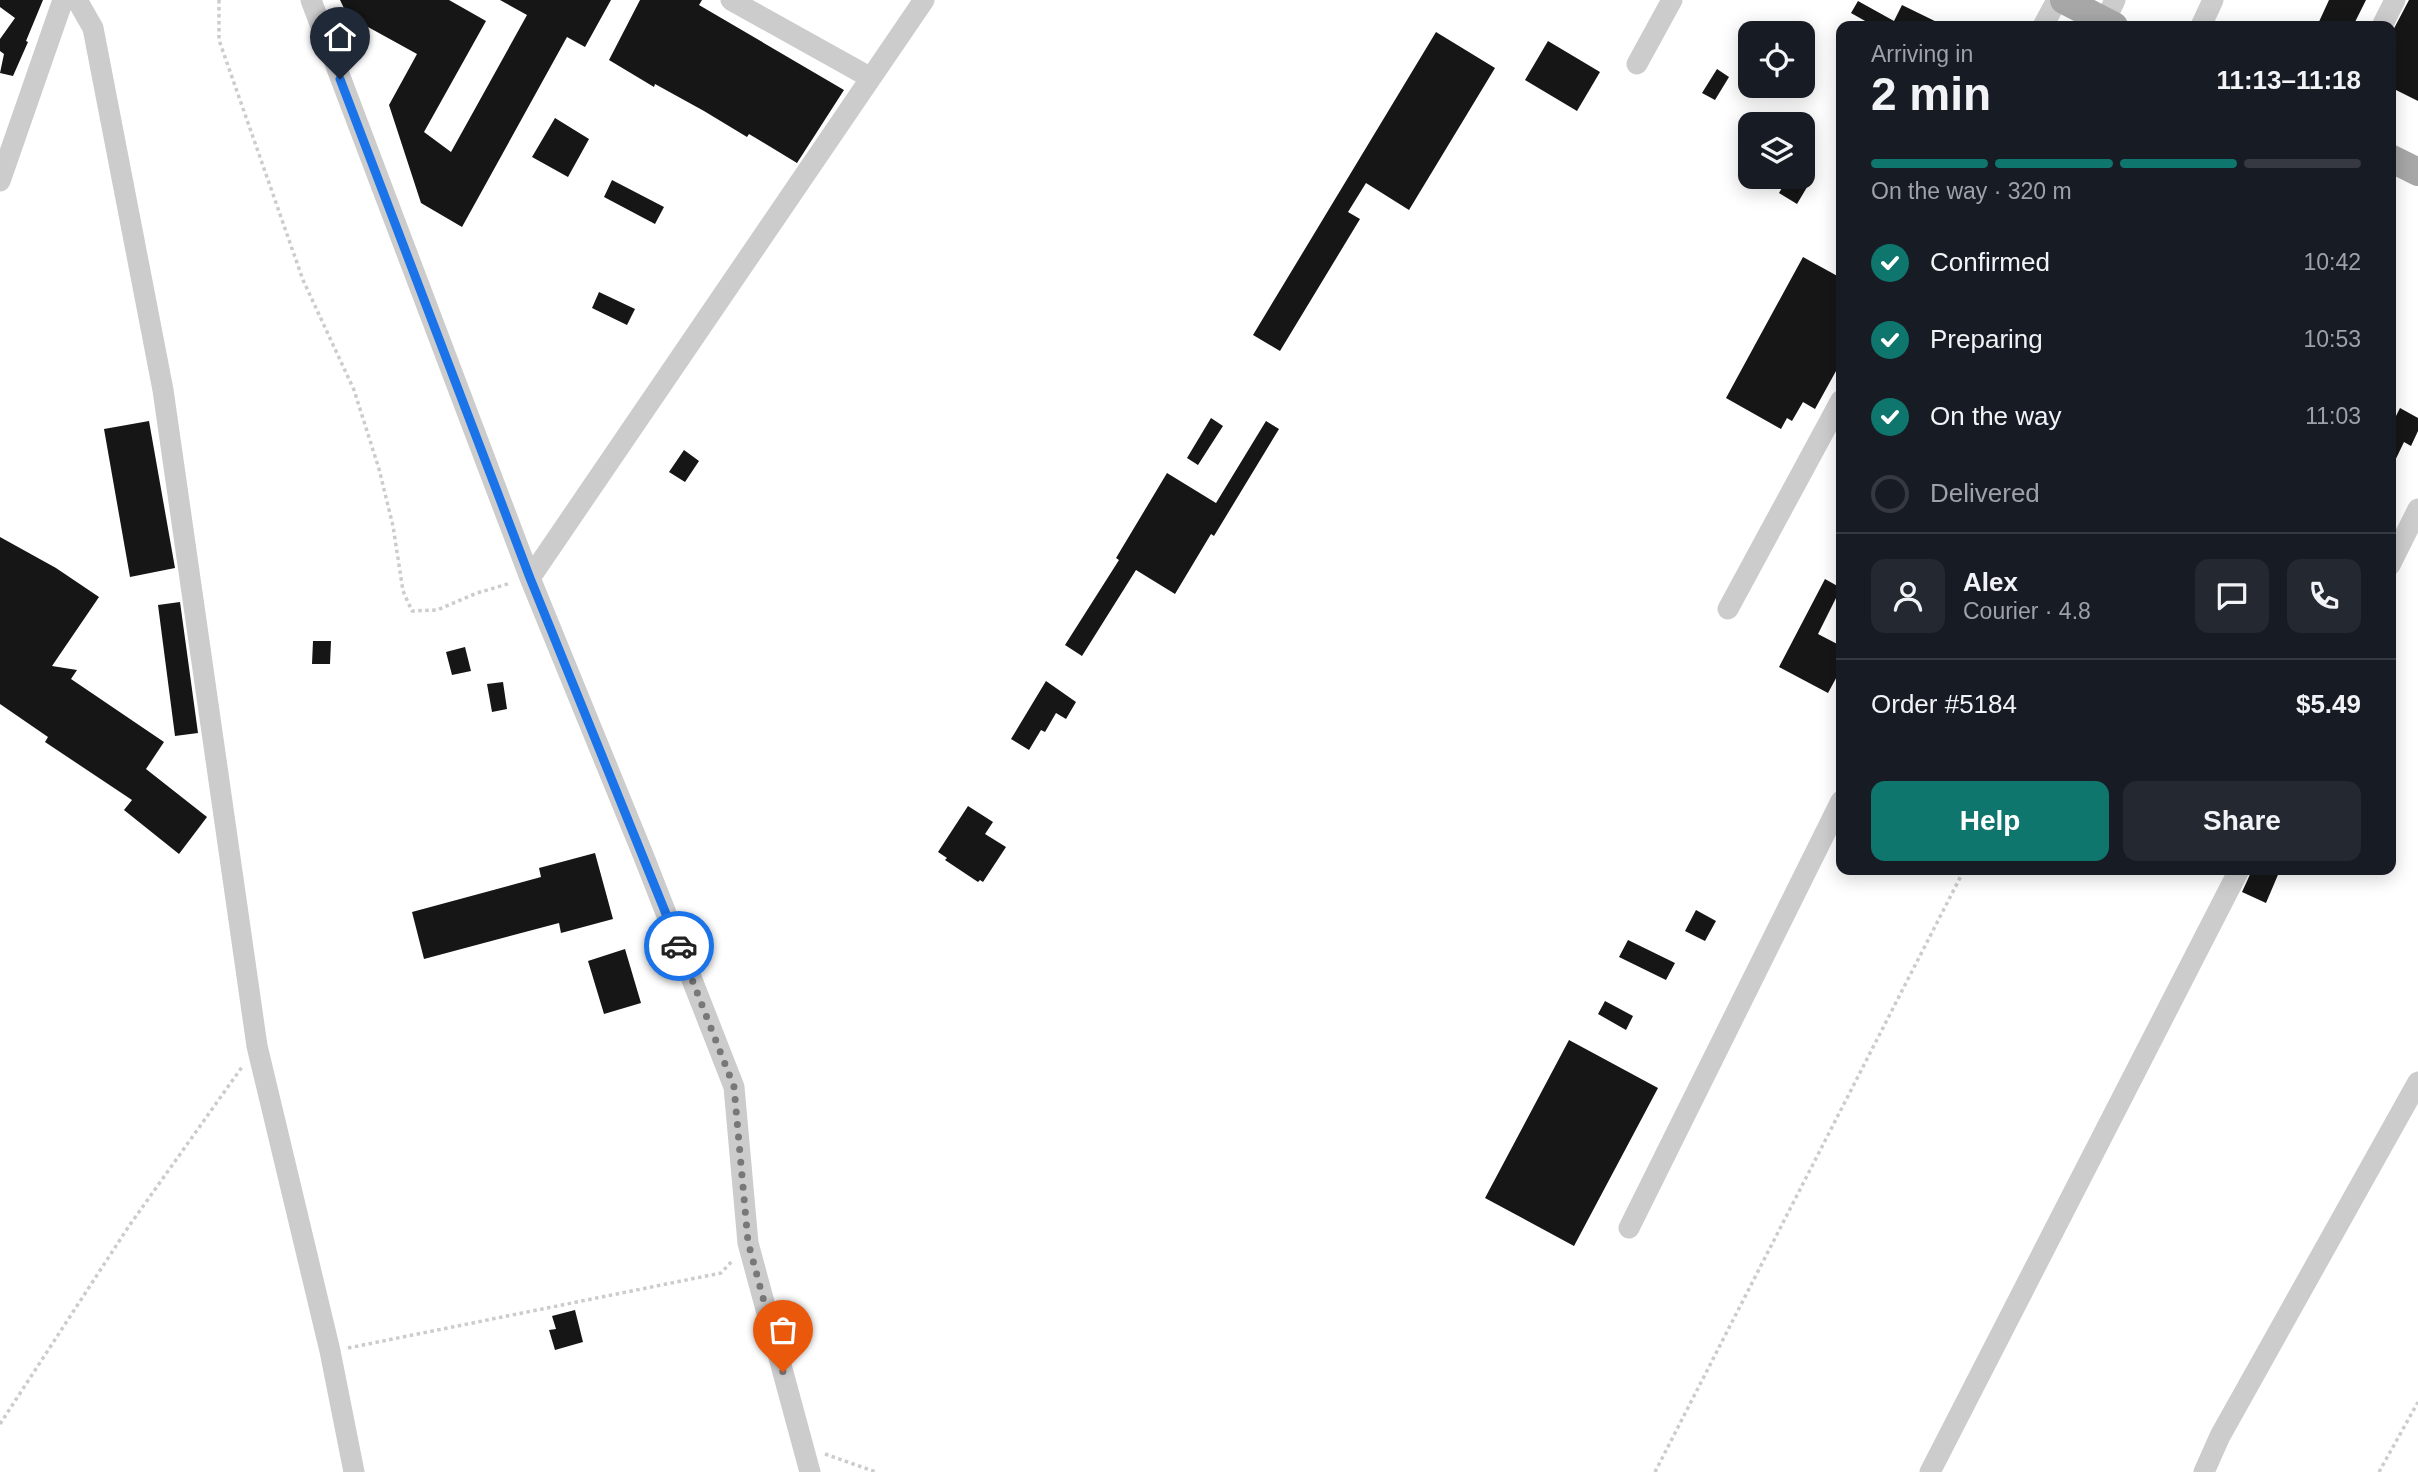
<!DOCTYPE html>
<meta charset="utf-8">
<style>
body{margin:0;font-family:Helvetica,sans-serif;background:#242831;color:#f1f3f6;height:100vh;display:flex;flex-direction:column;font-size:26px;white-space:nowrap}
*{box-sizing:border-box;margin:0}
p{font-size:23px;color:#9ea1a6}
.icon{flex:none;width:38px;height:38px;fill:none;stroke:currentColor;stroke-width:2;stroke-linecap:round;stroke-linejoin:round}
.map{position:relative;flex:1;overflow:hidden}
.sheet{position:absolute;left:1836px;top:21px;width:560px;height:854px;display:flex;flex-direction:column;background:#171b24;border-radius:14px;box-shadow:0 4px 18px #0003}
.sheet>*{flex:none}
.tools{position:absolute;left:1738px;top:21px;display:grid;gap:14px}
.tools a{display:grid;place-items:center;width:77px;height:77px;border-radius:14px;background:#171b24;box-shadow:0 4px 18px #0003;font-size:35px}
.pin{position:absolute;display:grid;place-items:center;width:60px;height:60px;color:#fff;margin:-72px -30px;border-radius:50% 50% 50% 0;rotate:-45deg;box-shadow:0 0 7px #0007}
.pin .icon{rotate:45deg}
.courier{position:absolute;display:grid;place-items:center;width:70px;height:70px;margin:-35px;border:5px solid #1a73e8;border-radius:50%;background:#fff;color:#222;box-shadow:0 2px 9px #0007}
.summary em{font-style:normal;font-weight:700}
.summary div{display:flex;flex-direction:column-reverse}
.summary{display:flex;align-items:center;justify-content:space-between;height:119px;padding:0 35px}
h1{font-size:46px;font-weight:700;line-height:52px}
.bar{display:grid;grid-template-columns:repeat(4,1fr);gap:10px 7px;align-content:center;height:84px;padding:0 35px}
.bar i{height:9px;border-radius:5px;background:#363941}
.bar .on{background:#0f766e}
.bar p{grid-column:span 4}
.line{display:flex;align-items:center;gap:18px;padding:0 35px;border-top:2px solid #363941}
.line div{flex:1}
.round{display:grid;place-items:center;flex:none;width:74px;height:74px;border-radius:14px;background:#242831}
ol{padding:0 35px;list-style:none}
li{display:flex;align-items:center;gap:21px;height:77px}
li p{margin-inline-start:auto}
li .icon{padding:7px;border-radius:50%;background:#0f766e;color:#fff;stroke-width:4}
li:last-child{color:#9ea1a6}
li i{width:38px;height:38px;border:4px solid #363941;border-radius:50%}
.primary-button{display:flex;gap:14px;margin-top:auto;padding:14px 35px}
.primary-button a{flex:1;height:80px;border-radius:14px;background:#0f766e;color:#fff;font-size:28px;font-weight:700;line-height:80px;text-align:center}
.primary-button a+a{background:#242831;color:#f1f3f6}
.map>svg:first-child{display:block}
</style>
<div class="map">
<svg width="2418" height="1472" viewBox="0 0 2418 1472">
<rect width="100%" height="100%" fill="#fff"/>
<path fill="#161616" d="M 0,0 L 43,0 L 26,41 L 28,42 L 13,76 L 0,73 L 4,54 L 0,51 L 0,39 L 15,18 L 0,7 Z
M 340,0 L 449,0 L 486,21 L 424,132 L 451,152 L 527,15 L 500,0 L 611,0 L 585,47 L 567,37 L 462,227 L 421,203 L 389,105 L 417,54 L 368,27 L 356,33 Z
M 640,0 L 702,0 L 699,5 L 844,90 L 797,163 L 749,134 L 747,137 L 704,111 L 655,84 L 654,87 L 609,60 Z
M 2329,0 L 2366,0 L 2353,26 L 2317,26 Z
M 2409,0 L 2418,0 L 2418,101 L 2390,87 L 2390,36 Z
M 1858,1 L 1894,21 L 1902,5 L 1945,26 L 1874,26 L 1851,13 Z
M 1436,32 L 1495,68 L 1409,210 L 1366,183 L 1348,212 L 1360,219 L 1280,351 L 1253,335 Z
M 1548,41 L 1600,72 L 1577,111 L 1525,80 Z
M 1717,69 L 1729,77 L 1715,100 L 1702,93 Z
M 555,118 L 589,139 L 568,177 L 532,157 Z
M 1788,177 L 1813,177 L 1797,204 L 1779,193 Z
M 612,180 L 664,207 L 655,224 L 604,197 Z
M 1803,257 L 1841,278 L 1841,362 L 1815,409 L 1803,402 L 1792,421 L 1787,418 L 1781,429 L 1726,398 Z
M 599,292 L 635,309 L 627,325 L 592,308 Z
M 2400,408 L 2418,418 L 2418,431 L 2411,446 L 2404,442 L 2390,471 L 2390,428 Z
M 1211,418 L 1223,426 L 1198,465 L 1187,458 Z
M 149,421 L 175,568 L 130,577 L 104,429 Z
M 1266,421 L 1279,429 L 1214,536 L 1211,534 L 1175,594 L 1136,570 L 1082,656 L 1065,645 L 1119,560 L 1116,558 L 1167,473 L 1216,503 Z
M 684,450 L 699,461 L 685,482 L 669,472 Z
M 0,537 L 56,568 L 99,597 L 52,666 L 77,670 L 71,679 L 164,742 L 146,769 L 207,817 L 179,854 L 124,810 L 132,800 L 45,742 L 48,737 L 0,704 Z
M 1825,579 L 1841,588 L 1818,634 L 1841,646 L 1841,669 L 1828,693 L 1779,667 Z
M 180,602 L 198,733 L 175,736 L 158,605 Z
M 313,641 L 331,641 L 330,664 L 312,664 Z
M 465,647 L 471,671 L 452,675 L 446,652 Z
M 1046,681 L 1076,702 L 1066,719 L 1056,713 L 1045,732 L 1041,730 L 1029,750 L 1011,739 Z
M 503,682 L 507,709 L 492,712 L 487,684 Z
M 968,806 L 993,822 L 985,834 L 1006,847 L 983,882 L 980,880 L 978,882 L 945,860 L 947,858 L 938,852 Z
M 595,853 L 613,919 L 561,933 L 559,923 L 424,959 L 412,912 L 541,877 L 539,868 Z
M 2252,870 L 2280,870 L 2266,903 L 2242,892 Z
M 1696,910 L 1716,921 L 1705,941 L 1685,931 Z
M 1628,940 L 1675,963 L 1666,980 L 1619,957 Z
M 625,949 L 641,1003 L 604,1014 L 588,961 Z
M 1605,1001 L 1633,1016 L 1626,1030 L 1598,1014 Z
M 1569,1040 L 1658,1088 L 1574,1246 L 1485,1198 Z
M 575,1310 L 583,1342 L 555,1350 L 549,1330 L 556,1329 L 552,1316 Z"/>
<g fill="none" stroke-linecap="round" stroke-linejoin="round">
<path stroke="#ccc" stroke-width="3.5" stroke-dasharray="3.5 3.5" stroke-linecap="butt" d="M 219,0 L 219,40 L 303,280 L 354,390 L 379,469 L 393,526 L 403,591 L 412,611 L 437,610 L 477,593 L 511,583
M 348,1348 L 721,1273 L 733,1260
M 0,1424 L 129,1226 L 242,1067
M 825,1454 L 876,1472
M 1655,1472 L 1964,870
M 2379,1472 L 2418,1402"/>
<path stroke="#ccc" stroke-width="21" d="M 77,0 L 93,28 L 163,390 L 257,1046 L 330,1351 L 354,1472
M 311,0 L 530,578 L 644,857 L 734,1087 L 748,1243 L 810,1472
M 731,0 L 871,78
M 2105,21 L 2115,0
M 2043,26 L 2057,0
M 2201,26 L 2213,0
M 2382,26 L 2395,0
M 1637,64 L 1672,0
M 0,181 L 63,0
M 2390,565 L 2418,509
M 530,578 L 924,0
M 1728,609 L 1841,400
M 1629,1228 L 1841,801
M 1930,1472 L 2239,870
M 2204,1472 L 2220,1436 L 2418,1082"/>
<path stroke="#a7a7a7" stroke-width="28" d="M 2064,0 L 2114,26
M 2390,158 L 2418,172"/>
</g>
<g fill="none" stroke-linecap="round" stroke-linejoin="round">
<path stroke="#787878" stroke-width="7" stroke-dasharray="0 12.6" d="M 679,946 L 734,1087 L 748,1242 L 783,1372"/>
<path stroke="#1a73e8" stroke-width="9" d="M 340,79 L 530,578 L 679,946"/>
</g>
</svg>
<div class="tools">
<a><svg class="icon" aria-label="locate" viewBox="0 0 24 24"><circle cx="12" cy="12" r="6"/><path d="M12 2v4M12 18v4M2 12h4M18 12h4"/></svg></a>
<a><svg class="icon" aria-label="layers" viewBox="0 0 24 24"><path d="M12 4l9 5-9 5-9-5zM3 14l9 5 9-5"/></svg></a>
</div>
<div class="pin" style="left:783px;top:1372px;background:#ea580c"><svg class="icon" aria-label="bag" viewBox="0 0 24 24"><path d="M5 8h14l-1 12H6zM9 8a3 3 0 0 1 6 0"/></svg></div>
<div class="pin" style="left:340px;top:79px;background:#1f2937"><svg class="icon" aria-label="home" viewBox="0 0 24 24"><path d="M3 11l9-7 9 7M6 9v11h12V9"/></svg></div>
<div class="courier" style="left:679px;top:946px"><svg class="icon" aria-label="car" viewBox="0 0 24 24"><path d="M5 17H2v-5l4-1 3-4h7l3 4 3 1v5h-3M9 17h6M6 11h13"/><circle cx="7" cy="17" r="2"/><circle cx="17" cy="17" r="2"/></svg></div>
<section class="sheet">
<div class="summary"><div><h1>2 min</h1><p>Arriving in</p></div><em>11:13–11:18</em></div>
<div class="bar"><i class="on"></i><i class="on"></i><i class="on"></i><i></i><p>On the way · 320 m</p></div>
<ol>
<li><svg class="icon" aria-label="check" viewBox="0 0 24 24"><path d="M5 12l5 5 9-10"/></svg>Confirmed<p>10:42</p></li>
<li><svg class="icon" aria-label="check" viewBox="0 0 24 24"><path d="M5 12l5 5 9-10"/></svg>Preparing<p>10:53</p></li>
<li><svg class="icon" aria-label="check" viewBox="0 0 24 24"><path d="M5 12l5 5 9-10"/></svg>On the way<p>11:03</p></li>
<li><i></i>Delivered</li>
</ol>
<div class="line" style="height:126px"><a class="round"><svg class="icon" aria-label="person" viewBox="0 0 24 24"><circle cx="12" cy="8" r="4"/><path d="M4 21q1-7 8-7t8 7"/></svg></a><div><b>Alex</b><p>Courier · 4.8</p></div><a class="round"><svg class="icon" aria-label="chat" viewBox="0 0 24 24"><path d="M4 5h16v11H9l-5 4z"/></svg></a><a class="round"><svg class="icon" aria-label="phone" viewBox="0 0 24 24"><path d="M5 4h4l2 5-3 2q2 4 5 5l2-3 5 2v4C11 20 4 13 5 4z"/></svg></a></div>
<div class="line" style="height:91px"><div>Order #5184</div><b>$5.49</b></div>
<div class="primary-button"><a>Help</a><a>Share</a></div>
</section>
</div>
